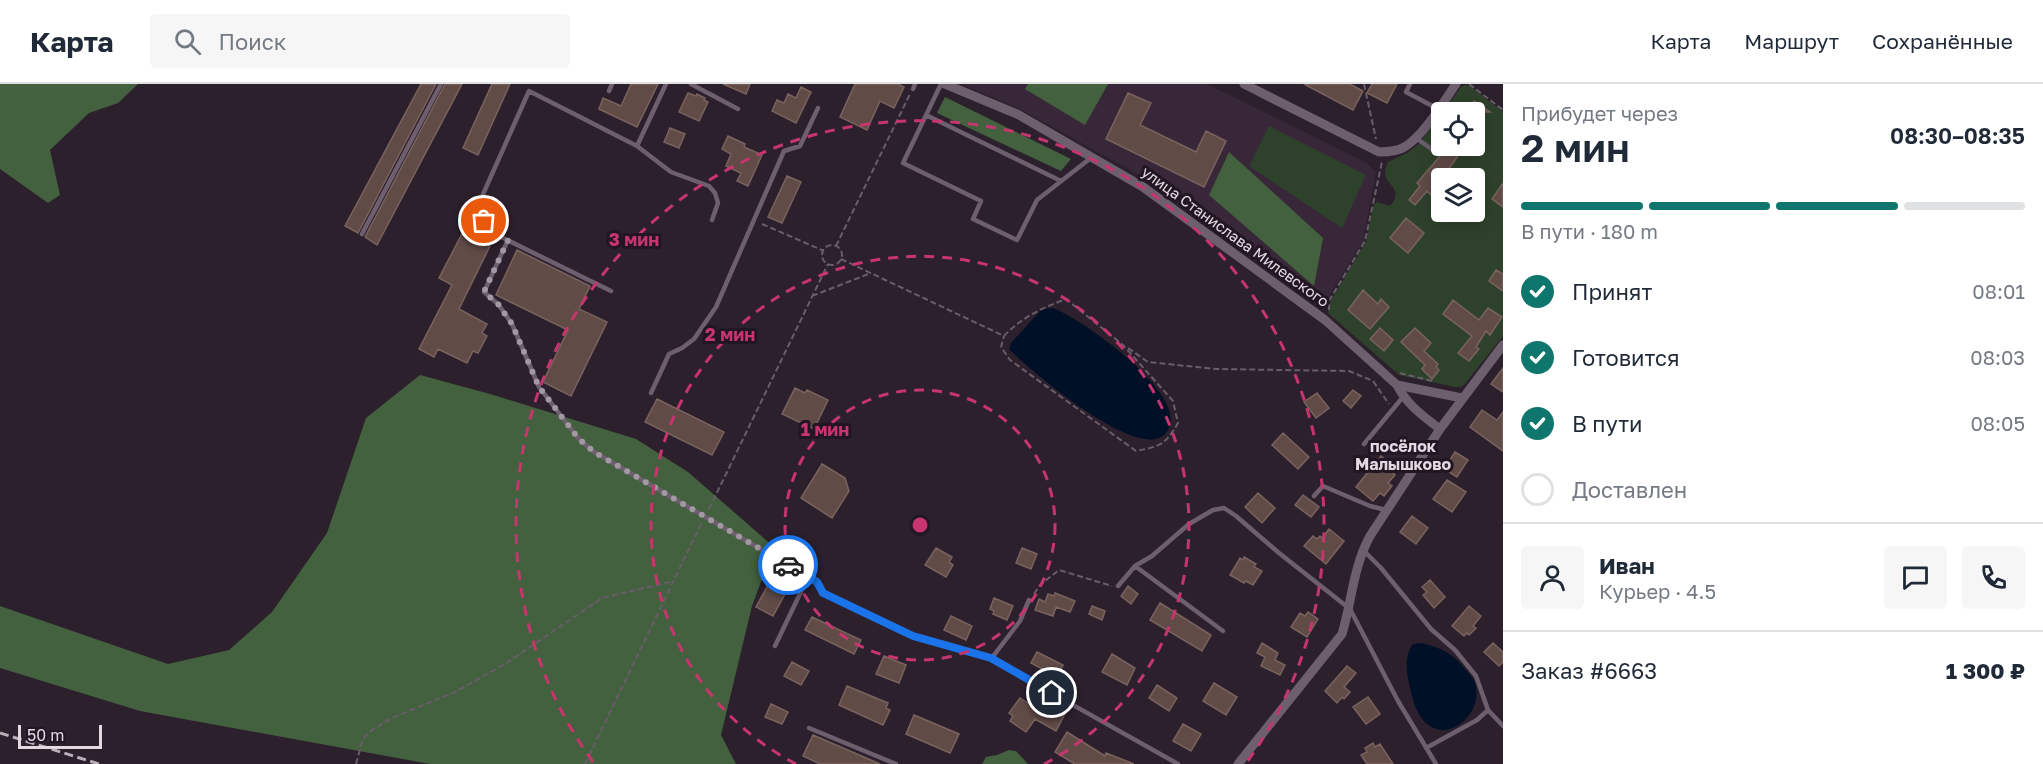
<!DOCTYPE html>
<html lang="ru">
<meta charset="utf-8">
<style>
body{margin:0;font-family:"Golos Text",sans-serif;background:#f6f6f7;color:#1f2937;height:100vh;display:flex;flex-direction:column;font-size:22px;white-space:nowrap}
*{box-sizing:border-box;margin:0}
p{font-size:20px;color:#747a83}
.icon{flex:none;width:33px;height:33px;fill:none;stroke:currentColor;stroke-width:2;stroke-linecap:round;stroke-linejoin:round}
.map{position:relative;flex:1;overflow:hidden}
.side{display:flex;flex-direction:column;background:#fff;width:540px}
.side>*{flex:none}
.fabs{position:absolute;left:1431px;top:18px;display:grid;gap:12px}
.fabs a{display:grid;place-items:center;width:54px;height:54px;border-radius:6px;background:#fff;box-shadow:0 3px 15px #0003;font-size:30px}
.scale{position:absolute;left:18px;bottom:15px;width:84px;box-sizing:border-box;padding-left:6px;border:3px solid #e2dae3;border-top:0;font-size:16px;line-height:21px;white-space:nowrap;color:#e2dae3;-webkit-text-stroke:4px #221623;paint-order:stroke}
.pin{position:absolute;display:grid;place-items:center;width:51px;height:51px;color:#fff;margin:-26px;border:3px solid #fff;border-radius:50%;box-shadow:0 2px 6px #0007}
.courier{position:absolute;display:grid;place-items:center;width:60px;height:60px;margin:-30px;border:4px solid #1a73e8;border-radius:50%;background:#fff;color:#222;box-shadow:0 2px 8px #0007}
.headline em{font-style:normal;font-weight:600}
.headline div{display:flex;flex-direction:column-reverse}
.headline{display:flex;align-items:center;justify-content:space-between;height:102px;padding:0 18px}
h1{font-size:39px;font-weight:600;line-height:45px}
.bar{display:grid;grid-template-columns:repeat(4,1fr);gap:9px 6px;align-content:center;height:72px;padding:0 18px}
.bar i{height:8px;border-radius:4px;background:#e0e1e3}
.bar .on{background:#0f766e}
.bar p{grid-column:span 4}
.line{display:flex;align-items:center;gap:15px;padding:0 18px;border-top:2px solid #e0e1e3}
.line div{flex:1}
.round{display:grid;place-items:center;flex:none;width:63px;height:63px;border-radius:6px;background:#f6f6f7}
ol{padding:0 18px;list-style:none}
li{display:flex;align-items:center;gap:18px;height:66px}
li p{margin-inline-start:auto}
li .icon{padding:6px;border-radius:50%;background:#0f766e;color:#fff;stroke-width:4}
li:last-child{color:#747a83}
li i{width:33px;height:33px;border:3px solid #e0e1e3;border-radius:50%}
header{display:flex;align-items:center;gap:36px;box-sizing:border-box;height:84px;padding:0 30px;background:#fff;border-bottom:2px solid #e0e1e3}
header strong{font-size:28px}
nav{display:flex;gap:33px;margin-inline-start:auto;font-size:21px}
.search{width:420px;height:54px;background:#f6f6f7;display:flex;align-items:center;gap:15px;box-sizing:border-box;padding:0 21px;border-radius:6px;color:#747a83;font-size:22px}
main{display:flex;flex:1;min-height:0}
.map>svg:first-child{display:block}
</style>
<header>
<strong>Карта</strong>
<div class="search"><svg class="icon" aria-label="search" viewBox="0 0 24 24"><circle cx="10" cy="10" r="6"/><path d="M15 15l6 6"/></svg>Поиск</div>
<nav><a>Карта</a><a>Маршрут</a><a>Сохранённые</a></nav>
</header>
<main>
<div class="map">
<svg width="1503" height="680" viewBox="0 0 1503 680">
<rect width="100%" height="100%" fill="#2c202d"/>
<path fill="#382739" d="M 961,0 L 1207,0 L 1367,79 L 1376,88 L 1363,158 L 1322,223 L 1317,221 L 1148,96 L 1018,24 Z"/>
<path fill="#2e422b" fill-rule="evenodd" d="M 1466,1 L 1470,2 L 1503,28 L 1503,252 L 1464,301 L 1460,303 L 1455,303 L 1399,291 L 1328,229 L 1330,218 L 1366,158 L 1374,120 L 1377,118 L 1390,122 C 1405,105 1385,101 1385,89 C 1385,85 1387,82 1388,78 L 1407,69 L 1419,60 L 1441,30 L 1442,62 L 1474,62 L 1474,28 L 1443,28 L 1461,3 ZM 1442,94 L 1474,94 L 1474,128 L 1442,128 Z
M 1269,42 L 1366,91 L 1342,144 L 1249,82 Z"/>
<path fill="#43613e" d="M 0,0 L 138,0 L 118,19 L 89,29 L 50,66 L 60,111 L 48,119 L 0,85 Z
M 1028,0 L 1108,0 L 1085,41 L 1025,5 Z
M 945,13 L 1071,75 L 1061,87 L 937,29 Z
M 1229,68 L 1323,154 L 1314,202 L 1209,111 Z
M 420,291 L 490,310 L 636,355 L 688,388 L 774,463 L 752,522 L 721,651 L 736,680 L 430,680 L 140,627 L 0,584 L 0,522 L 168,580 L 229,566 L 272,528 L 327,449 L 366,334 Z
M 1009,666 L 1016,667 L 1028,680 L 982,680 L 986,673 L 997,671 Z"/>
<path fill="#001026" d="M 1053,224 C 1080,234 1200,316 1164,351 C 1137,377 1029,286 1009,265 L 1011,259 L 1042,225 Z
M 1422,559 C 1439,563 1454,570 1464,584 C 1468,588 1473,594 1475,599 C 1487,637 1426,678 1411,608 C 1407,592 1403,573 1413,560 Z"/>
<path fill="#604b47" stroke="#7a635e" stroke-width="1.5" d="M 421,0 L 436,0 L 358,149 L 345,142 Z
M 445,0 L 462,0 L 377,161 L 365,153 Z
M 492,0 L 510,0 L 478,71 L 463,64 Z
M 631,0 L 658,0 L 637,43 L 599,25 L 603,14 L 621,22 Z
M 723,0 L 750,0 L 746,10 Z
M 855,0 L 898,0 L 904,3 L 894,24 L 880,17 L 867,46 L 840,33 Z
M 1304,0 L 1350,0 L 1363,7 L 1353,26 Z
M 1372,0 L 1397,0 L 1387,19 L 1367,9 Z
M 801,3 L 811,8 L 796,39 L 772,27 L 777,16 L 784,19 L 788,10 L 796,14 Z
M 688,9 L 696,12 L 697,10 L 705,14 L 704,16 L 708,18 L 699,37 L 679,28 Z
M 1128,9 L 1151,19 L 1140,41 L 1196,68 L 1206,47 L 1226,57 L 1204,103 L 1106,55 Z
M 1474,17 L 1490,28 L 1482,28 L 1474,39 L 1474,28 L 1468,28 Z
M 670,44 L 685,50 L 679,64 L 664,58 Z
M 728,52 L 745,60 L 744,63 L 762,71 L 748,102 L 737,97 L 741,89 L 726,82 L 731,70 L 722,65 Z
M 1444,62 L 1465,62 L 1443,93 L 1444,94 L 1442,94 L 1442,98 L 1431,111 L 1427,107 L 1415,121 L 1409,116 L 1420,102 L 1417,99 L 1441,71 L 1440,66 Z
M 787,92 L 801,98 L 782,139 L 768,133 Z
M 1503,99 L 1503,123 L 1492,115 Z
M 1406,134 L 1424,149 L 1408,169 L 1390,154 Z
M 463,148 L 490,162 L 459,225 L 487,240 L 482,249 L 487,252 L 478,269 L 473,267 L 467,279 L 438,265 L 434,273 L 419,265 L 452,201 L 439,194 Z
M 517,166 L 590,202 L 579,225 L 607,238 L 571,312 L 543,298 L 568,246 L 496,211 Z
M 1496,186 L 1503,190 L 1503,207 L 1489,197 Z
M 1363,206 L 1378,220 L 1381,215 L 1389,223 L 1370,245 L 1348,226 Z
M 1453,216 L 1479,236 L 1488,224 L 1502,233 L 1490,251 L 1486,247 L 1476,263 L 1479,265 L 1469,277 L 1458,269 L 1472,252 L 1443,230 Z
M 1380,244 L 1393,256 L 1384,267 L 1370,255 Z
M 1415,244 L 1431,259 L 1424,267 L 1438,280 L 1436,283 L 1439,286 L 1432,295 L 1422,285 L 1425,281 L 1401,258 Z
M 1503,284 L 1503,308 L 1491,300 Z
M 795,304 L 805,309 L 807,306 L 828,316 L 814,345 L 782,330 Z
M 1353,306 L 1361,312 L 1351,324 L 1343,317 Z
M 1317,309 L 1329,324 L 1316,334 L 1304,318 Z
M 657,315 L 724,348 L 712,371 L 645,338 Z
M 1482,326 L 1497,336 L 1503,328 L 1503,367 L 1470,343 Z
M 1283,349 L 1309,373 L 1298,385 L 1272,361 Z
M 1455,368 L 1468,376 L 1457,393 L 1444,385 Z
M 1381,372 L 1395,384 L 1392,388 L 1395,391 L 1388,399 L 1392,402 L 1384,412 L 1380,409 L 1373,417 L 1356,403 Z
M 822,380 L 845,394 L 849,407 L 832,434 L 801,414 Z
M 1447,396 L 1466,408 L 1452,428 L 1433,415 Z
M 1258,409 L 1275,424 L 1262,439 L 1245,423 Z
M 1303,411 L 1319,423 L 1311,433 L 1295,421 Z
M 1412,432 L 1428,444 L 1416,460 L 1400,448 Z
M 1329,445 L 1344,457 L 1326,480 L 1304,462 L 1313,452 L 1317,455 L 1320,452 L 1322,454 Z
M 936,464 L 952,473 L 949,478 L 953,481 L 946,493 L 925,481 Z
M 1022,464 L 1037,470 L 1031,485 L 1016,479 Z
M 1244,473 L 1256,480 L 1254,483 L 1262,487 L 1253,501 L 1246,497 L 1244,499 L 1230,491 L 1240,474 L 1243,476 Z
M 773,492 L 790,501 L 773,532 L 756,523 Z
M 1430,496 L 1445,513 L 1434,524 L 1423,511 L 1427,508 L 1422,503 Z
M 1128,502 L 1138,510 L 1131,520 L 1121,512 Z
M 1055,509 L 1075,517 L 1070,528 L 1056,523 L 1053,532 L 1035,526 L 1039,515 L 1045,518 L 1048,510 L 1054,512 Z
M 994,514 L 1013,522 L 1007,536 L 993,530 L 994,527 L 990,525 Z
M 1160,519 L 1211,551 L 1202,567 L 1150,536 Z
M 1092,522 L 1105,527 L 1102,536 L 1089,530 Z
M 1469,522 L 1481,532 L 1473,542 L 1476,544 L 1469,551 L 1467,549 L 1464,552 L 1452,542 Z
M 1308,528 L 1318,535 L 1307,553 L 1291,543 L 1300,529 L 1305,532 Z
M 951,532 L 972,542 L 966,556 L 944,546 Z
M 812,533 L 861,556 L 854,570 L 805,546 Z
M 1262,559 L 1278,569 L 1275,576 L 1285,581 L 1280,591 L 1261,582 L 1265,573 L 1257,569 Z
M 1493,559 L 1503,568 L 1503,578 L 1499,582 L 1484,568 Z
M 1037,568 L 1063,581 L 1057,593 L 1031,579 Z
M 1112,570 L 1135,584 L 1127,601 L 1102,588 Z
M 884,572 L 906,581 L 899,599 L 876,590 Z
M 792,578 L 809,587 L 801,601 L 784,592 Z
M 1347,582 L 1356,589 L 1344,603 L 1350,608 L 1344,615 L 1342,613 L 1337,619 L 1325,607 Z
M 1214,599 L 1237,613 L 1226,631 L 1203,617 Z
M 1157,601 L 1177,614 L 1169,627 L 1149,614 Z
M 847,602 L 888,619 L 886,624 L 890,626 L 883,641 L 839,621 Z
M 1050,613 L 1068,624 L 1056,647 L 1035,635 L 1026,648 L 1010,637 L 1013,632 L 1009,629 L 1020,614 L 1041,628 Z
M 1368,613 L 1380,630 L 1366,640 L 1353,623 Z
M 771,620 L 788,628 L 782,640 L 765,633 Z
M 914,631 L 959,650 L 950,669 L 906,650 Z
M 1183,640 L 1201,650 L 1191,667 L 1173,657 Z
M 1067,648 L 1105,672 L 1106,669 L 1134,680 L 1075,680 L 1055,668 Z
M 813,651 L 880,680 L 820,680 L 803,672 Z
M 1373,659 L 1375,663 L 1380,660 L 1393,680 L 1367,680 L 1361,671 L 1367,668 L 1365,664 Z"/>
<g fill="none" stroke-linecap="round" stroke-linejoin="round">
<path stroke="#685d69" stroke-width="2" stroke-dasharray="6 3" stroke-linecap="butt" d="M 1364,0 L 1376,55
M 1469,0 L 1503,26
M 762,140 L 824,167
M822 171a10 10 0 1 1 20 0a10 10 0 1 1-20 0Z
M 836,162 L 910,10
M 841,175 L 1004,252 C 1022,233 1042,224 1066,215 L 1123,261 L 1173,317 L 1178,339 C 1165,361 1161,362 1136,367 L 1010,276 L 1001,263 L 1004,252
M 812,212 L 871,189
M 1329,226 L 1329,217 L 1365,157 L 1382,78
M 1128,264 L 1148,278 L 1216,285 L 1349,287 L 1373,297 L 1389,320
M 1400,289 L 1432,297
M 709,425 L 828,180
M 1034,510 L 1040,501 L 1059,486 L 1112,502
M 356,680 L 363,655 L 369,648 L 392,634 L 455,608 L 505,580 L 602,514 L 674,497
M 585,680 L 702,438"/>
<path stroke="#6e5f6f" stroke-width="4.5" d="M 691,0 L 738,25
M 941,0 L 903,79 L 981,117 L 973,135 L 1017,156 L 1037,116 L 1092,73
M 1410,0 L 1406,8 L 1438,25
M 913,5 L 915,0
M 609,7 L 612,0
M 926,31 L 1061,97
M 1416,54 L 1437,69
M 637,62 L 666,0
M 362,150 L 441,0
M 508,156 L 484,208 L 498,220 L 512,240 L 539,303 L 578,354 L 594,368 L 817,498 L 823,509 L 913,552 L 991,575 L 1178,680
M 611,207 L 493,149 L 476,126 L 529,7 L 637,62 L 671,88 L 709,102 L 715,109 L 718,119 L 712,136
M 651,309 L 669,270 L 682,264 L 694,255 L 716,223 L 784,67 L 800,62 L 818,24
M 1364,360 L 1403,313
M 1314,412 L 1323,402 L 1370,422 L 1386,426
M 1363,466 L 1381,484 L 1431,545 L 1455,566 L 1476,592 L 1488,626 L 1503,642
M 1135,482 L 1223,547
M 1118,502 L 1135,482 L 1152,472 L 1189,440 L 1213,426 L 1224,424 L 1236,432 L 1279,469 L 1350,525 L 1398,617 L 1436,680
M 775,562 L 808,493
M 991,575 L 1020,537 L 1029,516
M 809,644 L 896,680
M 1426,664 L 1477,636 L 1488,626"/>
<path stroke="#6e5f6f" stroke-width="9" d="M 945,0 L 1017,30 L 1143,103 L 1325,236 L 1397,301 C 1407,321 1423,332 1440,345
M 1244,0 L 1379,68 C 1388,68 1399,67 1406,62 C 1424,51 1444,17 1456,0
M 1397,301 L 1462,314
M 1238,680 L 1342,550 C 1352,517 1353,483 1370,452 L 1440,345 L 1503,261"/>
<path stroke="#b9b0ba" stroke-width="3" stroke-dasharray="9 4.5" stroke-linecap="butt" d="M 0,649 L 99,680"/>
</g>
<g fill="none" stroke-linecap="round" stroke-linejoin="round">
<path stroke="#a299a3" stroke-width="6" stroke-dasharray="0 10.8" d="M 484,137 L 493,149 L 508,156 L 484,208 L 498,220 L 512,240 L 539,303 L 578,354 L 594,368 L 788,481"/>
<path stroke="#1a73e8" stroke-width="8" d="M 788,481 L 817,498 L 823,509 L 913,552 L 991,574 L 1052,609"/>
</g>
<g fill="none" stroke="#c7356f" stroke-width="3" stroke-dasharray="10 8">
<circle cx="920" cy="441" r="135"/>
<path d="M796 680A269 269 0 1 1 1044 680"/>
<path d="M593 678A404 404 0 1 1 1247 678"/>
</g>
<g text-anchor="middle" stroke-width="6" stroke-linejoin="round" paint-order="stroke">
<g font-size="15" fill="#e2dae3" stroke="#221623">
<text transform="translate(1235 153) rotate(36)" y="5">улица Станислава Милевского</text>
</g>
<g font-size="16" font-weight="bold" fill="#e2dae3" stroke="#221623">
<text x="1403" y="368">посёлок<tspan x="1403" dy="18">Малышково</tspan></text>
</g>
</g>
<circle cx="920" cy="441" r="9" fill="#c7356f" stroke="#221623" stroke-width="3"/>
<g font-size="18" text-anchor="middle" font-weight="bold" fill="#c7356f" stroke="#221623" stroke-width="6" stroke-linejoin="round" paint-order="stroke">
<text x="634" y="162">3 мин</text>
<text x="730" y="257">2 мин</text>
<text x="825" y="352">1 мин</text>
</g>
</svg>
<div class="fabs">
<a><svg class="icon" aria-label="locate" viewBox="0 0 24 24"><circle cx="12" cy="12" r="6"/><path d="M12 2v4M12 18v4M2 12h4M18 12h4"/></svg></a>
<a><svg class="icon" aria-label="layers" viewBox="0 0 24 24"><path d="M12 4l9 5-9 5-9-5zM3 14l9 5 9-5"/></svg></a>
</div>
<div class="scale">50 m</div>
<div class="pin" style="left:484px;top:137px;background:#ea580c"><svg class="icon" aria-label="bag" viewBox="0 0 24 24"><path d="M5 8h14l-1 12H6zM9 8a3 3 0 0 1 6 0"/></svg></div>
<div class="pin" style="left:1052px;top:609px;background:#1f2937"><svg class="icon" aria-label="home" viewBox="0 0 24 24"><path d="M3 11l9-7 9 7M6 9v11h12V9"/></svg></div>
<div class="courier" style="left:788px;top:481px"><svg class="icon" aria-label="car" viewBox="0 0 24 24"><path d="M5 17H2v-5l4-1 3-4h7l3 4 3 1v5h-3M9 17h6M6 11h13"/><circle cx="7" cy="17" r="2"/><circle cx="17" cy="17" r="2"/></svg></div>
</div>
<section class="side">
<div class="headline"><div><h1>2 мин</h1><p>Прибудет через</p></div><em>08:30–08:35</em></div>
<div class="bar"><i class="on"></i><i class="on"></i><i class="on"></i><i></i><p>В пути · 180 m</p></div>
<ol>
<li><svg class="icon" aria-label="check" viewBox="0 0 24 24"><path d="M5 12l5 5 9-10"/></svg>Принят<p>08:01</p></li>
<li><svg class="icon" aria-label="check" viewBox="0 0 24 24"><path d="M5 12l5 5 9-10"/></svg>Готовится<p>08:03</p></li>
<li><svg class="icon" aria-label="check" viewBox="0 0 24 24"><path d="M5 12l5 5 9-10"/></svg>В пути<p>08:05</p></li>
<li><i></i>Доставлен</li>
</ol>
<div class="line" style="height:108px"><a class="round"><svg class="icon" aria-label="person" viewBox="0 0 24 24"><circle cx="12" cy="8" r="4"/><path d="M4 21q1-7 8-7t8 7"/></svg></a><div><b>Иван</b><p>Курьер · 4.5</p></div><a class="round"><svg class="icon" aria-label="chat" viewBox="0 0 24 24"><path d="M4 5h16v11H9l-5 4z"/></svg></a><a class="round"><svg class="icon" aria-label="phone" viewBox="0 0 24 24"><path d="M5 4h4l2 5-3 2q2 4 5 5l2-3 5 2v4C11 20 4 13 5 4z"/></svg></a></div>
<div class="line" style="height:78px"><div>Заказ #6663</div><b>1 300 ₽</b></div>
</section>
</main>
